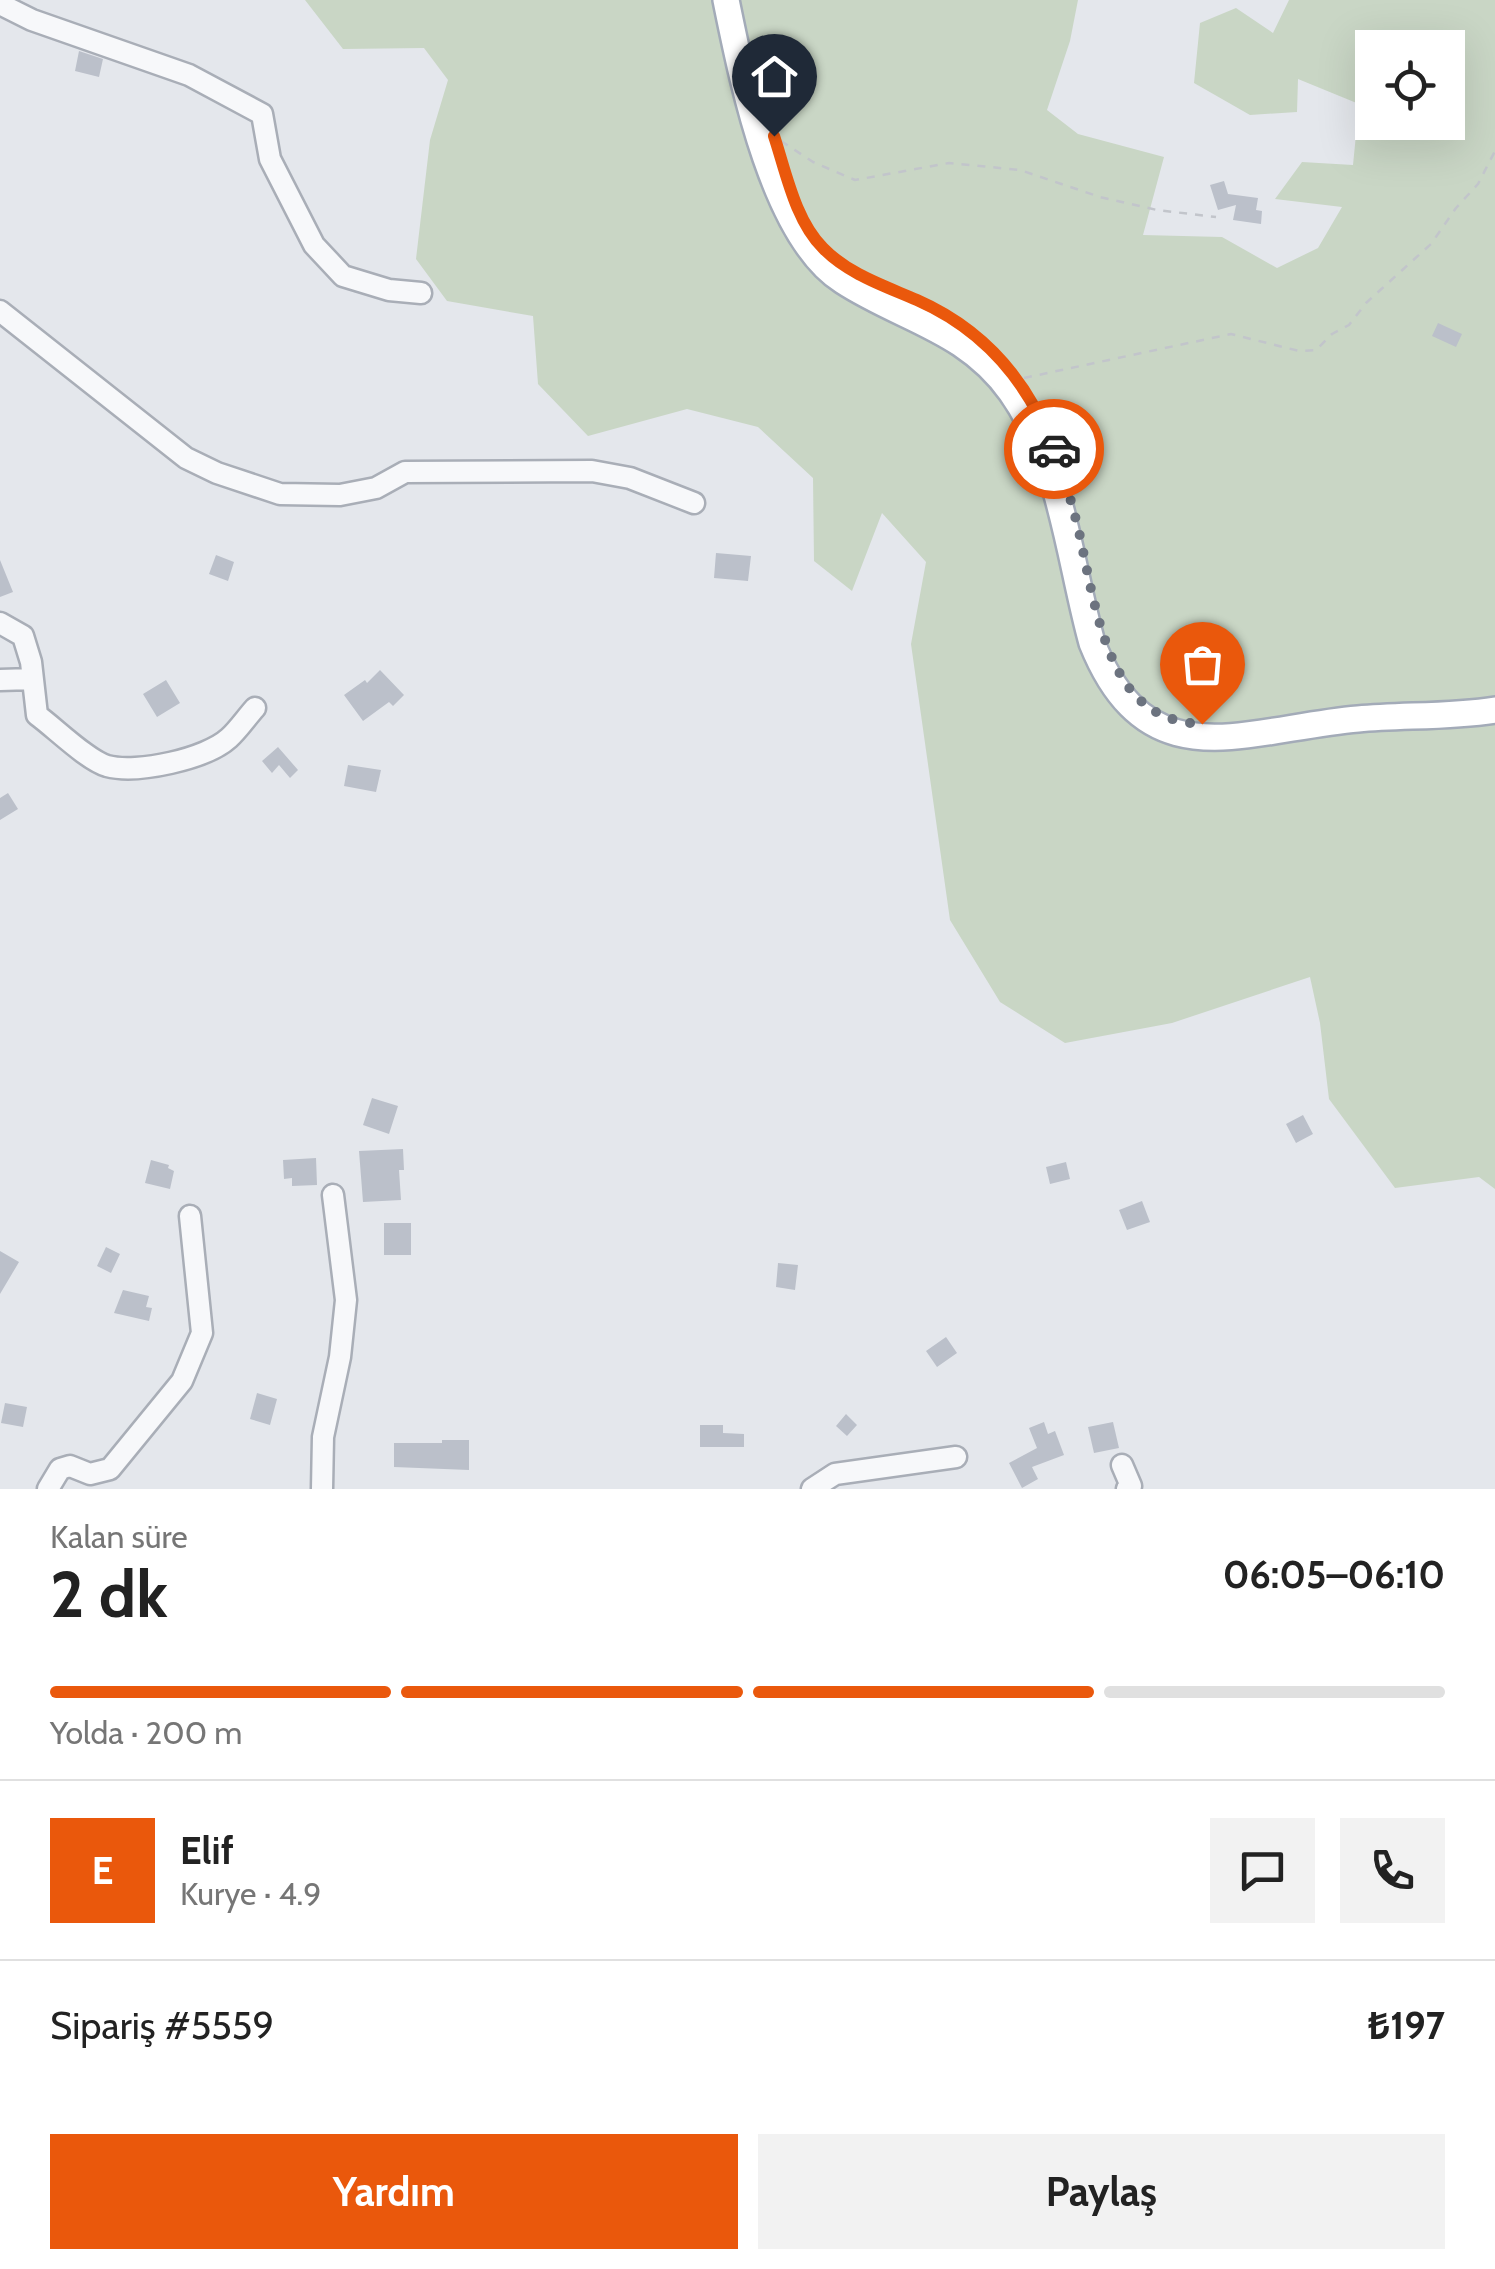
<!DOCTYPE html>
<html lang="tr">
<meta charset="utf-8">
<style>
body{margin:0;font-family:Cabin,sans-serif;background:#f2f2f2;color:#222;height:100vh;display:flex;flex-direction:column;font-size:38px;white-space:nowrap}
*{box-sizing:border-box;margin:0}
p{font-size:32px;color:#767676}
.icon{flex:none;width:55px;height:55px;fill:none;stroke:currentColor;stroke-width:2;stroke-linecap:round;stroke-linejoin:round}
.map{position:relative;height:1489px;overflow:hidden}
.details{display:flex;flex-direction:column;background:#fff;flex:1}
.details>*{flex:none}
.buttons{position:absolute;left:1355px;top:30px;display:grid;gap:20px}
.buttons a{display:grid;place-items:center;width:110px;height:110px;border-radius:0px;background:#fff;box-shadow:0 10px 40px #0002;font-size:50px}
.pin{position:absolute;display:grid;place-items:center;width:85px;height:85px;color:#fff;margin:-102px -42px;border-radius:50% 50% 50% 0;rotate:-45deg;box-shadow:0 0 10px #0007}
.pin .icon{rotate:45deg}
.courier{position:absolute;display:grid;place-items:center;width:100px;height:100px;margin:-50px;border:8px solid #ea580c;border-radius:50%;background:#fff;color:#222;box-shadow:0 2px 12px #0007}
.head em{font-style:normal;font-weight:800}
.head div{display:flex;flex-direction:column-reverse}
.head{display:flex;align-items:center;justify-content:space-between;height:170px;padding:0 50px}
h1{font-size:65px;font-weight:800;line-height:75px}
.bar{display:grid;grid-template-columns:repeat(4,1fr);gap:15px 10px;align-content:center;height:120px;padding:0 50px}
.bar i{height:12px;border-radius:8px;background:#e0e0e0}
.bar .on{background:#ea580c}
.bar p{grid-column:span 4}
.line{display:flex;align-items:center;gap:25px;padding:0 50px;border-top:2px solid #e0e0e0}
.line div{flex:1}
.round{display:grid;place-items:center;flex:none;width:105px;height:105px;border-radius:0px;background:#f2f2f2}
.action{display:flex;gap:20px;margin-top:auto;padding:20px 50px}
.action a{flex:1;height:115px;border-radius:0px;background:#ea580c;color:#fff;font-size:40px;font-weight:800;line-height:115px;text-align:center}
.action a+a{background:#f2f2f2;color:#222}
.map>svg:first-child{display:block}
</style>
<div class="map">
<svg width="1495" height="1489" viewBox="0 0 1495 1489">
<rect width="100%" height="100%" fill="#e4e7ec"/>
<path fill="#c9d6c5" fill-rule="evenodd" d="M 305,0 L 1078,0 L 1070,41 L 1047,110 L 1078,134 L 1164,157 L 1143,235 L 1222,237 L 1277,268 L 1318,248 L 1342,207 L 1275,199 L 1302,162 L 1353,165 L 1359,104 L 1298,79 L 1297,112 L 1250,115 L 1194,83 L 1200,23 L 1236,8 L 1273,33 L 1289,0 L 1495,0 L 1495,1189 L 1479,1177 L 1395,1188 L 1329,1099 L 1320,1023 L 1310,977 L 1172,1023 L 1065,1043 L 1000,1002 L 950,920 L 911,644 L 926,562 L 882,513 L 852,591 L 814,561 L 813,478 L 758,427 L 687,409 L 588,436 L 538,384 L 533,316 L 447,301 L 416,259 L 430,140 L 448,80 L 424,48 L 343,49 ZM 1372,48 L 1448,48 L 1448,122 L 1372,122 Z"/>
<path fill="#bbc0ca" d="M 79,51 L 103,59 L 99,77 L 75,71 Z
M 1224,181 L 1228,194 L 1258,198 L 1256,210 L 1262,211 L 1261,224 L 1233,220 L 1236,205 L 1218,210 L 1210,185 Z
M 1438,323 L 1462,334 L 1456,347 L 1432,336 Z
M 716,553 L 751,556 L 748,581 L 714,578 Z
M 216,555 L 234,562 L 228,581 L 209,574 Z
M 0,560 L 13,592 L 0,597 Z
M 380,670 L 404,695 L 393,706 L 389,702 L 363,721 L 344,695 L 365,680 L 367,683 Z
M 166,680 L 180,703 L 157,717 L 143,694 Z
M 278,747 L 298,770 L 290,778 L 279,765 L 272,773 L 262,761 Z
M 348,765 L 381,770 L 376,792 L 344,786 Z
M 8,793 L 18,809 L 0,820 L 0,798 Z
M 372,1098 L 398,1106 L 389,1134 L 363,1125 Z
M 1303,1115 L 1313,1134 L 1296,1143 L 1286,1124 Z
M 403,1149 L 404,1170 L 399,1170 L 401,1200 L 363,1202 L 359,1151 Z
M 316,1158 L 317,1185 L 292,1186 L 292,1178 L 284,1179 L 283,1160 Z
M 151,1160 L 169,1165 L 168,1168 L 174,1171 L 170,1189 L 145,1183 Z
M 1066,1162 L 1070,1179 L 1050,1184 L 1046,1167 Z
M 1142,1201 L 1150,1222 L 1127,1230 L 1119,1210 Z
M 384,1223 L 411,1223 L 411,1255 L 384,1255 Z
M 106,1247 L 120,1254 L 111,1273 L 97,1266 Z
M 0,1251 L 19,1262 L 0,1294 Z
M 778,1263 L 798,1265 L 795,1290 L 776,1287 Z
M 123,1290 L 149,1296 L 146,1307 L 152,1308 L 149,1321 L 114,1313 Z
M 946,1337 L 957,1353 L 937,1367 L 926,1351 Z
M 257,1393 L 277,1399 L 270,1425 L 250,1419 Z
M 5,1403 L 27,1407 L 23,1427 L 1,1423 Z
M 846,1414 L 857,1425 L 847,1436 L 836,1426 Z
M 1044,1422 L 1048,1434 L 1055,1431 L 1064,1455 L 1032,1467 L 1038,1479 L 1022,1488 L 1009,1463 L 1037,1448 L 1029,1428 Z
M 1113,1422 L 1119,1448 L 1094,1453 L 1088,1427 Z
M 700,1425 L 723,1425 L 723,1433 L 744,1434 L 744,1447 L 700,1447 Z
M 442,1440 L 469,1440 L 469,1470 L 394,1467 L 394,1443 L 442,1443 Z"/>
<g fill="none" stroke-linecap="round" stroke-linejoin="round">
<g stroke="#a9aeb7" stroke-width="25">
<path id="minor" d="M 0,4 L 32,20 L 189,75 L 262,114 L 270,159 L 314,245 L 343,276 L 389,290 L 421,293
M 0,311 L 186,458 L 217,473 L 280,494 L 340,495 L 376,488 L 405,472 L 592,471 L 630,478 L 694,503
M 0,623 L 23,636 L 31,662 L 37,715 C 55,728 87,760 107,766 C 137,774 206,759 229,738 C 238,730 246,718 255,708
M 0,680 L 32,679
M 1122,1465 L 1131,1486 L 1127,1489
M 48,1489 L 60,1469 L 70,1466 L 90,1474 L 110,1469 L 182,1381 L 202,1333 L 190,1216
M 322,1489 L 323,1437 L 340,1357 L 346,1300 L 333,1195
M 812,1489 L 835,1474 L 956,1457"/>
</g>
<g stroke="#a3abb8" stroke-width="30">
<path id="major" d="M 726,0 C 742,78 773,237 843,281 C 903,320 966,329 1011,392 C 1062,464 1069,560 1092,643 C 1148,782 1243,729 1358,719 C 1403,715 1450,717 1495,710"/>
</g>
<path stroke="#c2c5cb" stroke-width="2.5" stroke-dasharray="8 8" stroke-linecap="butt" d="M 781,141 L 813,162 L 855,180 L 949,163 L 1020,170 L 1100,197 L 1157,210 L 1216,217
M 1024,378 L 1231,334 L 1299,351 L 1316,350 L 1332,334 L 1349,325 L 1366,303 L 1431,244 L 1456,208 L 1478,184 L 1495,151"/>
<use href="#minor" stroke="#f7f8fa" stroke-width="20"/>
<use href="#major" stroke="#fff" stroke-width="25"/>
</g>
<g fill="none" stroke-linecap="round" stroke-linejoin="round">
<path stroke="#6c737f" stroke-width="10" stroke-dasharray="0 18" d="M 1054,449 C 1064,476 1072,503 1079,532 C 1090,581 1101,663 1139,699 C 1156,716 1178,723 1202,724"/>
<path stroke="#ea580c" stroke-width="12" d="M 774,136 C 786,172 795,220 823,248 C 848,274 885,286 917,300 C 985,330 1028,381 1054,449"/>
</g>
</svg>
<div class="buttons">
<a><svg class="icon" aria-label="locate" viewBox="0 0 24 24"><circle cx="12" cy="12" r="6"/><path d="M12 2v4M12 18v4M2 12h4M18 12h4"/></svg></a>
</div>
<div class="pin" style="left:1202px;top:724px;background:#ea580c"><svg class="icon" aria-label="bag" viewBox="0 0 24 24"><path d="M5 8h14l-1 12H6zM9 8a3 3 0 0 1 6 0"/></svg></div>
<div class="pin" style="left:774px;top:136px;background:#1f2937"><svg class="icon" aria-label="home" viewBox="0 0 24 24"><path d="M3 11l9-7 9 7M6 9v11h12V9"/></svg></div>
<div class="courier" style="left:1054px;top:449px"><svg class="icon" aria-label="car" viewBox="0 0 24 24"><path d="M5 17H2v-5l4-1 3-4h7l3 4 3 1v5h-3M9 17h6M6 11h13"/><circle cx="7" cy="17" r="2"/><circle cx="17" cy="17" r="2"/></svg></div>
</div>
<section class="details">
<div class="head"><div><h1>2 dk</h1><p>Kalan süre</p></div><em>06:05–06:10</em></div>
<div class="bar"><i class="on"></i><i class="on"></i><i class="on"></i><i></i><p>Yolda · 200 m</p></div>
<div class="line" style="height:180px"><b class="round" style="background:#ea580c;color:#fff">E</b><div><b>Elif</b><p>Kurye · 4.9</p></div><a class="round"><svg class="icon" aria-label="chat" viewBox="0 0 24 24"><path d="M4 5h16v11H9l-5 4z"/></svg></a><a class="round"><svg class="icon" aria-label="phone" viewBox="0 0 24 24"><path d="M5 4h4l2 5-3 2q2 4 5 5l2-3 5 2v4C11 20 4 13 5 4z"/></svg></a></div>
<div class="line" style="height:130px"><div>Sipariş #5559</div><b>₺197</b></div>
<div class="action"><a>Yardım</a><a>Paylaş</a></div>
</section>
